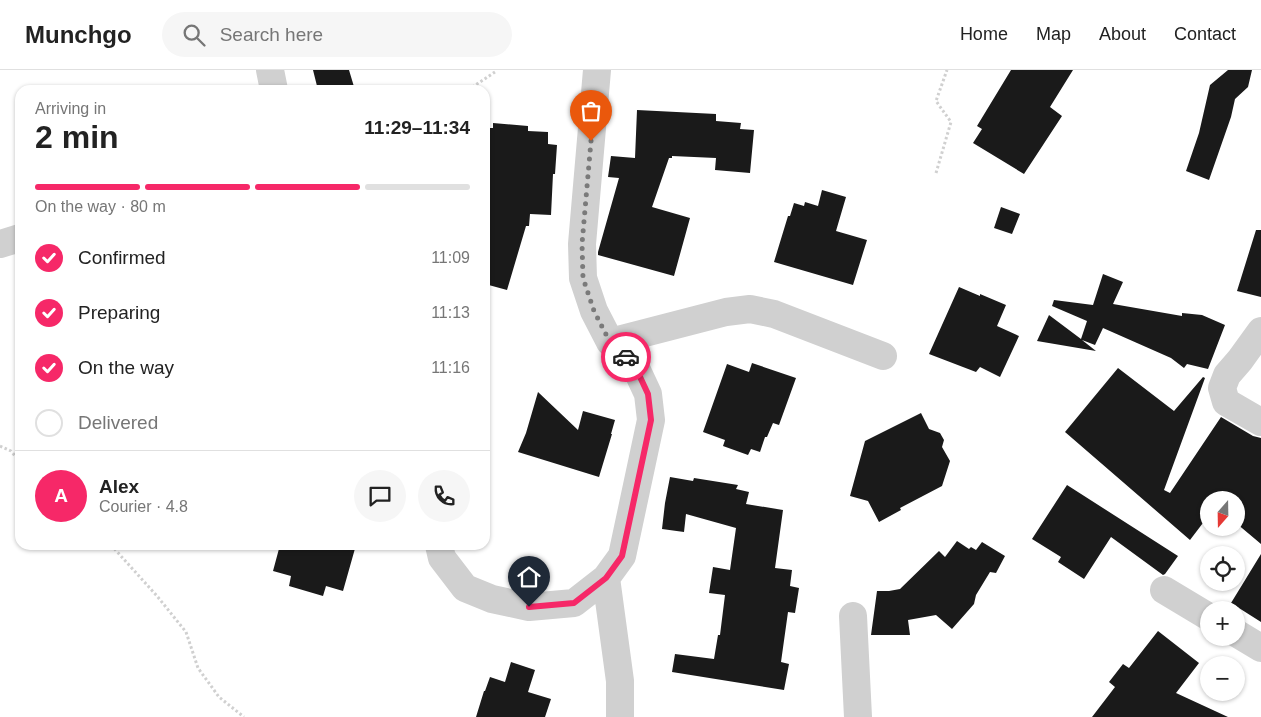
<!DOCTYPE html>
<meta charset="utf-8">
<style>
body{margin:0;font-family:Arial,sans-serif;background:#f6f6f6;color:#222;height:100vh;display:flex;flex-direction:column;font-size:19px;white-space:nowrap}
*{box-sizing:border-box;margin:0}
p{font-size:16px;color:#767676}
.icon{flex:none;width:28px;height:28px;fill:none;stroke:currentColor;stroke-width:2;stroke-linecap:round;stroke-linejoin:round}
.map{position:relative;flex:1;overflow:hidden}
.details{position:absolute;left:15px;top:15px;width:475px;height:465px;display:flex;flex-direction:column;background:#fff;border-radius:15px;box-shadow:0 1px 4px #0004}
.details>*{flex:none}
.needle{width:32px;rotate:200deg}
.tools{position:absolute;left:1200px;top:421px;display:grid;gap:10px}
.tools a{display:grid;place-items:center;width:45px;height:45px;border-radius:50%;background:#fff;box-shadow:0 1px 4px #0004;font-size:25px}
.pin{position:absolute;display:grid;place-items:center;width:42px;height:42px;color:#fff;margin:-51px -21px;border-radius:50% 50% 50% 0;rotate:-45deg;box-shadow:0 0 5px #0007}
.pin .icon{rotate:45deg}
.courier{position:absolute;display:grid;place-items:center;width:50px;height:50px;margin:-25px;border:4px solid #f62868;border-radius:50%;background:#fff;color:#222;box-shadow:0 1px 6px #0007}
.headline em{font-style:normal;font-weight:800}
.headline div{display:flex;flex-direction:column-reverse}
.headline{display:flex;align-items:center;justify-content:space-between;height:85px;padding:0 20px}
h1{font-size:32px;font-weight:800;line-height:38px}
.bar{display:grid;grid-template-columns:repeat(4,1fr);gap:8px 5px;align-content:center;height:60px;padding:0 20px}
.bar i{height:6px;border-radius:4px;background:#e0e0e0}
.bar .on{background:#f62868}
.bar p{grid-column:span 4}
.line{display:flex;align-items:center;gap:12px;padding:0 20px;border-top:1px solid #e0e0e0}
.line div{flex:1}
.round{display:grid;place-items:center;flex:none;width:52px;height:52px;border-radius:26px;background:#f6f6f6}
ol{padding:0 20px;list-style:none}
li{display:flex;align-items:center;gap:15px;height:55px}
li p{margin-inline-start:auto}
li .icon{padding:5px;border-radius:50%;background:#f62868;color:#fff;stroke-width:4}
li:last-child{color:#767676}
li i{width:28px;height:28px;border:2px solid #e0e0e0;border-radius:50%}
header{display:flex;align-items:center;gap:30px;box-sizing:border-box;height:70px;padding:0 25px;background:#fff;border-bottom:1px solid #e0e0e0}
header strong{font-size:24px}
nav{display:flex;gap:28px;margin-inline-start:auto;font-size:18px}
.search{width:350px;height:45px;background:#f6f6f6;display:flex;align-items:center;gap:12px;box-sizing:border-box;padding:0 18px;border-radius:28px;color:#767676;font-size:19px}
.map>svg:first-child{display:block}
</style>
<header>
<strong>Munchgo</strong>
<div class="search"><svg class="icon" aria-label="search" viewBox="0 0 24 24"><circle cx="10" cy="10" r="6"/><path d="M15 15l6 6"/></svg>Search here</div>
<nav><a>Home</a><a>Map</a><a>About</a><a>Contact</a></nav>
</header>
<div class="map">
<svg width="1261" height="647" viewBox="0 0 1261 647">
<rect width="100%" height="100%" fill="#fff"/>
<path fill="#1a1a1a" d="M 313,0 L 349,0 L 355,20 L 318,20 Z
M 1011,0 L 1073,0 L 1050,37 L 1062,46 L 1024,104 L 973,73 L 982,59 L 977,56 Z
M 1228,0 L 1252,0 L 1248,17 L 1235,29 L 1231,47 L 1209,110 L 1186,101 L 1199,63 L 1210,15 Z
M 637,40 L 716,44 L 716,51 L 741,53 L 740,59 L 754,60 L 750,103 L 715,100 L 716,88 L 672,86 L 672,88 L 669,88 L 652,137 L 690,148 L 674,206 L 598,185 L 598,182 L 619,108 L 608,107 L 611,86 L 635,88 Z
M 493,53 L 528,56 L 528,61 L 548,62 L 548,74 L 557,75 L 555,104 L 553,104 L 551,145 L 530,144 L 529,156 L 526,156 L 507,220 L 485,214 L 485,58 L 493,58 Z
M 822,120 L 846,127 L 836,161 L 867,170 L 853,215 L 774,192 L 788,146 L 790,146 L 794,133 L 804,136 L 805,132 L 818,136 Z
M 1001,137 L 1020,144 L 1012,164 L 994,158 Z
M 1256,160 L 1261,160 L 1261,227 L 1237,221 Z
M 1103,204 L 1123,212 L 1113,234 L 1182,246 L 1182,243 L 1202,245 L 1225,255 L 1208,299 L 1187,294 L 1184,298 L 1171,288 L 1103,258 L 1095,275 L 1082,270 L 1096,281 L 1037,271 L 1049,245 L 1081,269 L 1087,251 L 1052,236 L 1054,230 L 1093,235 Z
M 959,217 L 980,226 L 980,224 L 1006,235 L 997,256 L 1019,266 L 1000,307 L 980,297 L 976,302 L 929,284 Z
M 752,293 L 796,308 L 779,355 L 773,353 L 767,367 L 765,367 L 760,382 L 751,379 L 748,385 L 723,376 L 725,370 L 703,362 L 727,294 L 749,302 Z
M 1118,298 L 1174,341 L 1203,307 L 1205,308 L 1164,420 L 1170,423 L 1221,347 L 1253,366 L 1261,368 L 1261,474 L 1236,453 L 1236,430 L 1209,430 L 1209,445 L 1190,470 L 1065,362 Z
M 538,322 L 578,360 L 583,341 L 615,350 L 611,364 L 612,364 L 599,407 L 518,382 L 526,363 Z
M 921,343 L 929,359 L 940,363 L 944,370 L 942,377 L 950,391 L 942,416 L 900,438 L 901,440 L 879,452 L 868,431 L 850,426 L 865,371 Z
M 670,407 L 693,411 L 694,408 L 738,415 L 736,419 L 749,422 L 746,434 L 783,440 L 775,498 L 792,500 L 790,516 L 799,518 L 795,543 L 788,542 L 781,592 L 789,594 L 784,620 L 672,602 L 675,584 L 714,589 L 718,565 L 720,565 L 725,525 L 709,523 L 713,497 L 730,500 L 736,458 L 686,444 L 684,462 L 662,459 L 665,433 Z
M 1067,415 L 1178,486 L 1165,504 L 1163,505 L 1111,467 L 1084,509 L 1058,492 L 1061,487 L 1032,469 Z
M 957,471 L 969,479 L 971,477 L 976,480 L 982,472 L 1005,486 L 996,503 L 990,502 L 976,525 L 974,534 L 952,559 L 936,545 L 908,550 L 910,565 L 871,565 L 877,521 L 889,521 L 900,519 L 939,481 L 945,487 Z
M 280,475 L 356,475 L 343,521 L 326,516 L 323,526 L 289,516 L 291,506 L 273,501 Z
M 1261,484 L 1261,552 L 1231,533 Z
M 1158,561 L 1199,593 L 1176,623 L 1228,647 L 1092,647 L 1115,617 L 1109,612 L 1123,594 L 1129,598 Z
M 511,592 L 535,600 L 528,622 L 551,629 L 545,647 L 476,647 L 484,621 L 485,621 L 490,607 L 505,612 Z"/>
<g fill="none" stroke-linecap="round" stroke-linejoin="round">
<path stroke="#d0d0d0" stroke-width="3" stroke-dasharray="2.5 2.5" stroke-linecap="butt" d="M 468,20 L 495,2
M 936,103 L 951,52 L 936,31 L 947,0
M 0,376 L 11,381 L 20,392
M 111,475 L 157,526 L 186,562 L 198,598 L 219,627 L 244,647"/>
<path stroke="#d0d0d0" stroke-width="28" d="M 270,0 L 274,20
M 0,174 L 20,168
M 1261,261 L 1240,290 L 1227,305 L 1222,318 L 1226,332 L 1261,352
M 610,272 L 726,242 L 750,239 L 774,244 L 883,286
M 439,475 L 442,488 L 465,518 L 492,529 L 529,537 L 574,533 L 606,508 L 622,486 L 651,350 L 648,324 L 634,294 L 610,272 L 594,241 L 583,208 L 582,174 L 597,0
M 606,508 L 620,611 L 620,647
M 1164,520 L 1209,547
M 853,546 L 858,647
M 1236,563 L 1261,578"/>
</g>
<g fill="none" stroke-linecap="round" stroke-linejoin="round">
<path stroke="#7a7a7a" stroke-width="5" stroke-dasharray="0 9" d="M 591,71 L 582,174 L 583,208 L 594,241 L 610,272 L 626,287"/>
<path stroke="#f62868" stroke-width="6" d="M 529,537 L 574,533 L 606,508 L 622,486 L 651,350 L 648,324 L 634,294 L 626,287"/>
</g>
</svg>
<div class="tools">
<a><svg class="needle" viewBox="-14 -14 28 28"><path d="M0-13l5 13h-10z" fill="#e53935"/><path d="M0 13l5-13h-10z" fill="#767676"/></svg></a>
<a><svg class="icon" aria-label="locate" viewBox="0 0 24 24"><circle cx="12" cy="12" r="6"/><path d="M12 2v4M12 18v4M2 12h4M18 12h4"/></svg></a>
<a>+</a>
<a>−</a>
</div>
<div class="pin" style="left:591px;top:71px;background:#ea580c"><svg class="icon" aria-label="bag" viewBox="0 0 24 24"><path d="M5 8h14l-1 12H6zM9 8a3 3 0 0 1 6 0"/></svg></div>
<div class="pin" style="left:529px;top:537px;background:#1f2937"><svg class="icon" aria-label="home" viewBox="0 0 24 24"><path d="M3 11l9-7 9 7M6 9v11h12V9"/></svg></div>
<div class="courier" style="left:626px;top:287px"><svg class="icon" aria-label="car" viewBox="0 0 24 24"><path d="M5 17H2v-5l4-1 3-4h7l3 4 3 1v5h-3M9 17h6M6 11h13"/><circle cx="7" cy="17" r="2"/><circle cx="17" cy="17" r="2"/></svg></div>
<section class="details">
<div class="headline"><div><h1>2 min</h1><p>Arriving in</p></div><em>11:29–11:34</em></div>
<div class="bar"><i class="on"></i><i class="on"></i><i class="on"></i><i></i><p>On the way · 80 m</p></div>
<ol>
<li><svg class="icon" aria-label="check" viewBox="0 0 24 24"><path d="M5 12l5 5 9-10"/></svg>Confirmed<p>11:09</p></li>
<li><svg class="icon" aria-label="check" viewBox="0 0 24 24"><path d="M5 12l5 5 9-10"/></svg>Preparing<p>11:13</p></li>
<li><svg class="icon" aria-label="check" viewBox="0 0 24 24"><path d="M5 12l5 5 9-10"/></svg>On the way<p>11:16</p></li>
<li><i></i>Delivered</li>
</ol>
<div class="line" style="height:90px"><b class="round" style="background:#f62868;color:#fff">A</b><div><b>Alex</b><p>Courier · 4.8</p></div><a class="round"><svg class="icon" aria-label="chat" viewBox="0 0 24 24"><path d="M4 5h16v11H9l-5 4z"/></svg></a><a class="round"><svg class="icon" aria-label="phone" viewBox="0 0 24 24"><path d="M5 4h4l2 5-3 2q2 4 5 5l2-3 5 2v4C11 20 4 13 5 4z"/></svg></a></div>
</section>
</div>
